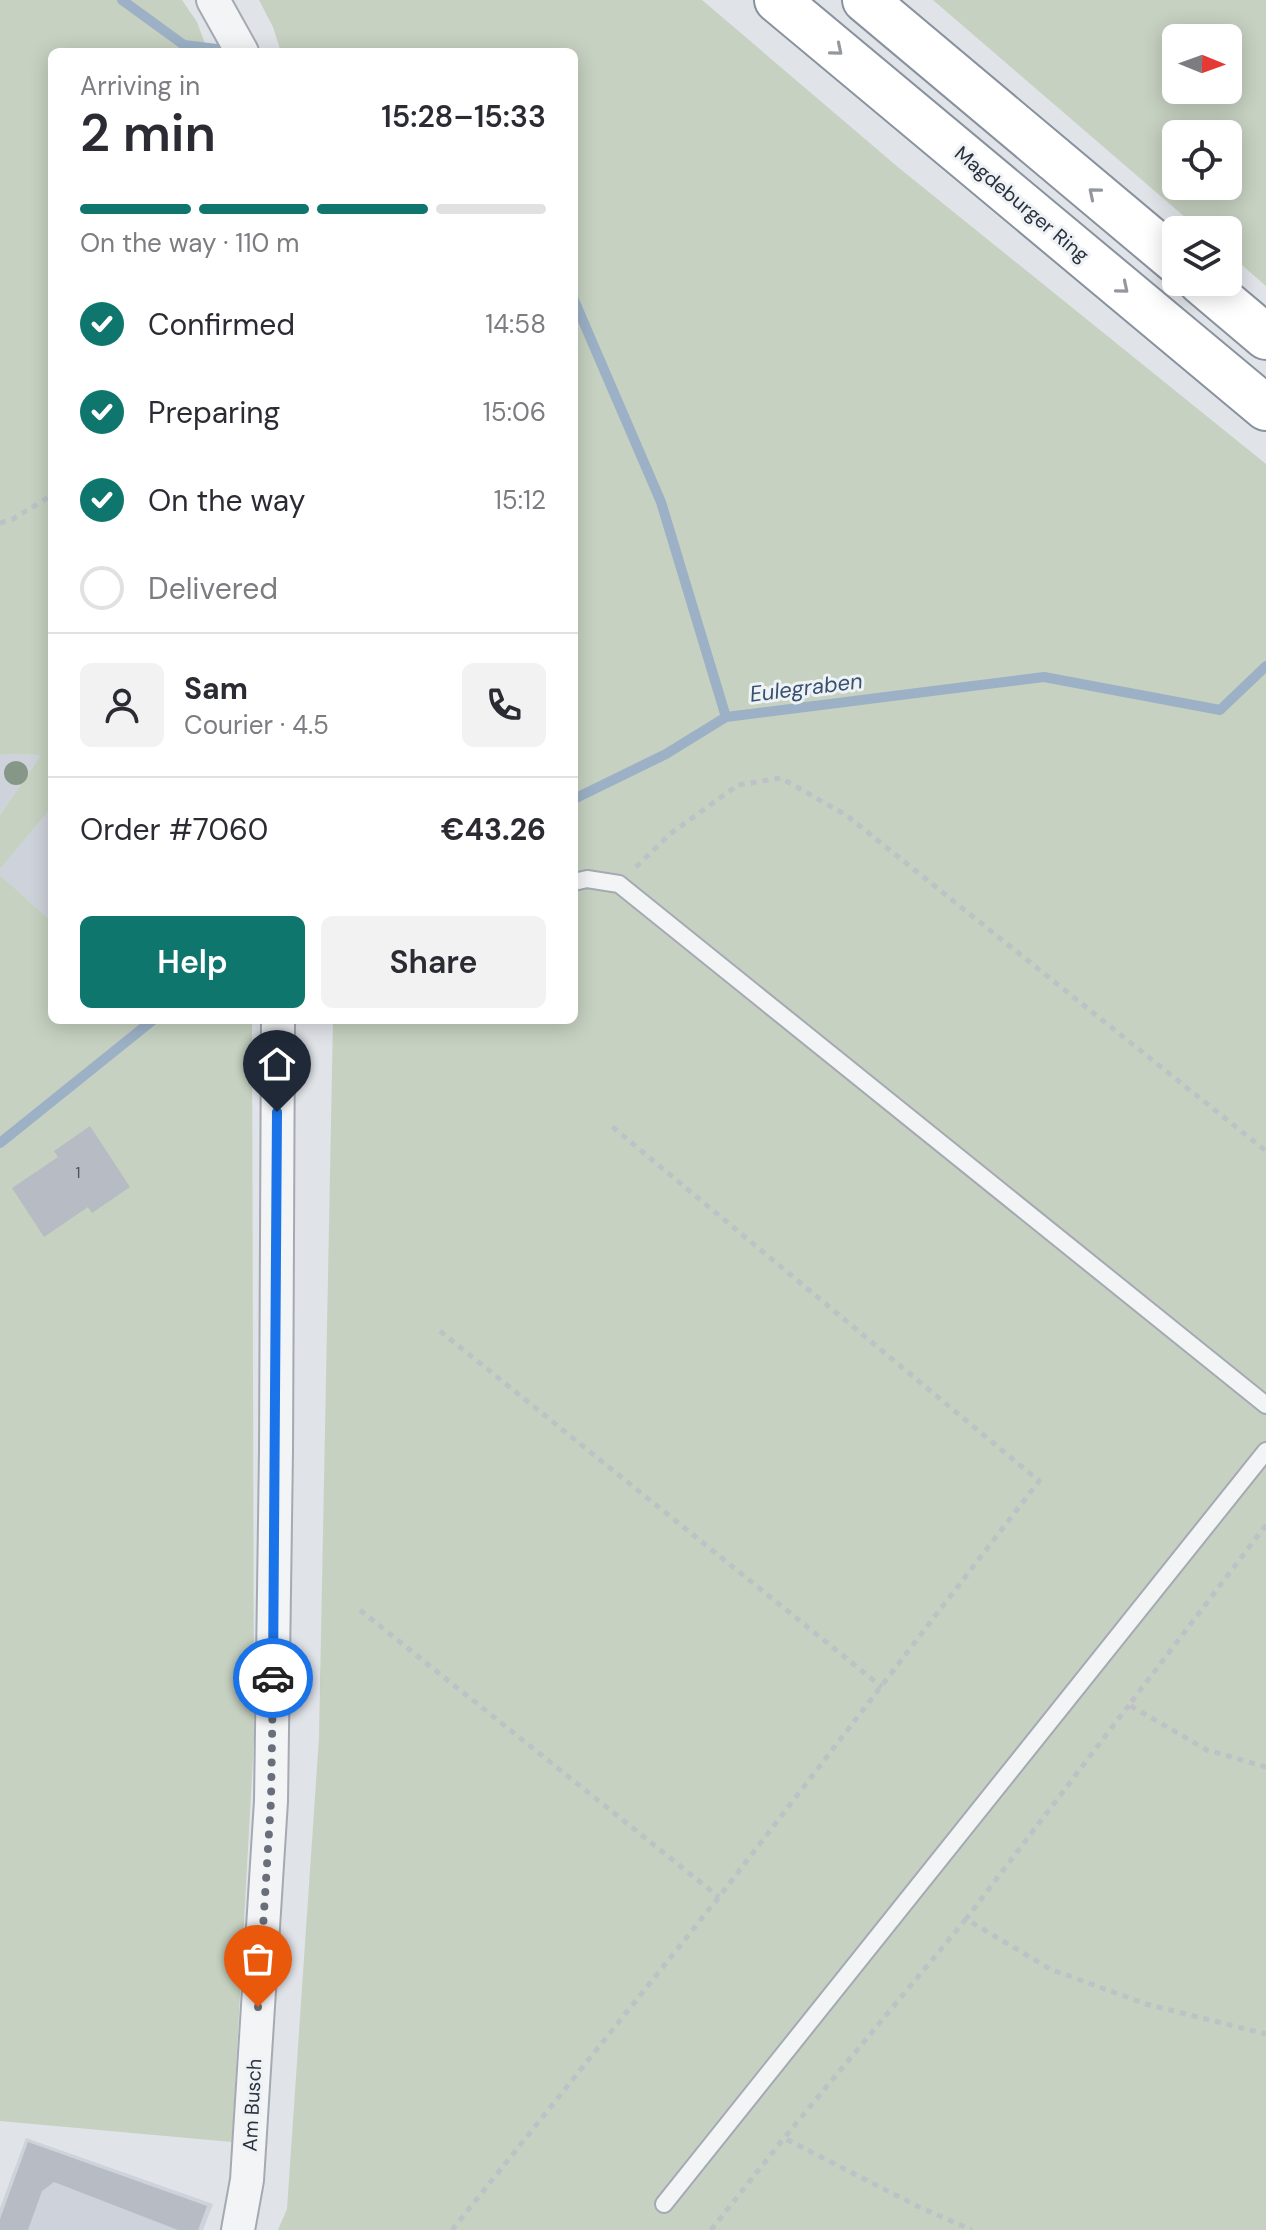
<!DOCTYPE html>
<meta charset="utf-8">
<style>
body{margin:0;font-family:"DM Sans",sans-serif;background:#f2f2f3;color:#2b2b33;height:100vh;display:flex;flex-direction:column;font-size:30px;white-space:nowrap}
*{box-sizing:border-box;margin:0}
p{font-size:26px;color:#7c7c81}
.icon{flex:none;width:44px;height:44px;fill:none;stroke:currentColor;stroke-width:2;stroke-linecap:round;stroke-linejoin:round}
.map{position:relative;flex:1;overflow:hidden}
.sheet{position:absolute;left:48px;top:48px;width:530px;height:976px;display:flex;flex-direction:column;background:#fff;border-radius:12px;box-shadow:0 4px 20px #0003}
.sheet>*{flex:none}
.needle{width:52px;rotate:91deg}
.controls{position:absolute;left:1162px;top:24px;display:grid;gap:16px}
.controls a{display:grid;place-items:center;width:80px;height:80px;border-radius:12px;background:#fff;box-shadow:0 4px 20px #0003;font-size:40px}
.pin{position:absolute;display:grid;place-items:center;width:68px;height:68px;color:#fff;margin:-82px -34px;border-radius:50% 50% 50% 0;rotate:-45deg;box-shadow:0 0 8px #0007}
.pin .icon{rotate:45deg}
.courier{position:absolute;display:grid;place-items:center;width:80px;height:80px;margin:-40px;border:6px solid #1a73e8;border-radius:50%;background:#fff;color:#222;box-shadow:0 2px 10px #0007}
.summary em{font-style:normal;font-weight:600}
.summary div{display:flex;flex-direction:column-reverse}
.summary{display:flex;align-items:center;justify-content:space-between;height:136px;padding:0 32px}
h1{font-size:52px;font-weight:600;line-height:60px}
.bar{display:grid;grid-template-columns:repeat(4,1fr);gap:12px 8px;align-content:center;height:96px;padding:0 32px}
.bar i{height:10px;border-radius:6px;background:#e1e1e2}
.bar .active{background:#0f766e}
.bar p{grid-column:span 4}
.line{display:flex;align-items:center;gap:20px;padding:0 32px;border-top:2px solid #e1e1e2}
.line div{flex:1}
.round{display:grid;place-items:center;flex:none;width:84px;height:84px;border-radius:12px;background:#f2f2f3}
ol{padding:0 32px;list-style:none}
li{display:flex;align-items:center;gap:24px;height:88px}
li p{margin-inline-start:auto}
li .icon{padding:8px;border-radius:50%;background:#0f766e;color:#fff;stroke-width:4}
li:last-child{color:#7c7c81}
li i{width:44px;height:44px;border:4px solid #e1e1e2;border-radius:50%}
.primary-button{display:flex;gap:16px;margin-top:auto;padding:16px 32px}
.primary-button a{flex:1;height:92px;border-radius:12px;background:#0f766e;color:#fff;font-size:32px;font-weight:600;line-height:92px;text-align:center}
.primary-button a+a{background:#f2f2f3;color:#2b2b33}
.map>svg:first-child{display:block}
</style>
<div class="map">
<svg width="1266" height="2230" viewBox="0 0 1266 2230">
<rect width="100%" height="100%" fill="#e0e3e8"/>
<path fill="#ced2da" d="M 0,754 L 41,755 L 0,815 Z
M 52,807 L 52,922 L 0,875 L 0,869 Z
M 26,2138 L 213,2204 L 203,2230 L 0,2230 L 0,2208 Z"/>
<path fill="#c6d1c1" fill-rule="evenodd" d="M 0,0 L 182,0 L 197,22 L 208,52 L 52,52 L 52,807 L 0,869 L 0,815 L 41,755 L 0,754 Z
M 259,0 L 702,0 L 899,168 L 1266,464 L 1266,2230 L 278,2230 L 287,2209 L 319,1738 L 333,1020 L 574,1020 L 574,52 L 281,52 L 273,27 Z
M 933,0 L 1266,0 L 1266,286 L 1228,253 L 1228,230 L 1200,230 ZM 1176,38 L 1228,38 L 1228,90 L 1176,90 ZM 1176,134 L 1228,134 L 1228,186 L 1176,186 Z
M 0,875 L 52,922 L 52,1020 L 252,1020 L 254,1739 L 232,2142 L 0,2121 Z"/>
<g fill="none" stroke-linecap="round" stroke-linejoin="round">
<path stroke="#9cb1c6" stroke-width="10" d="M 122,0 L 184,45 L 233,51
M 574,300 L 661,502 L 726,717 L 1044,677 L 1220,710 L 1266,666
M 574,799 L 666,754 L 726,717
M 0,1143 L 153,1020"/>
</g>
<path fill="#b7bcc4" d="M 90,1126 L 130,1187 L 92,1213 L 88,1207 L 44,1237 L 12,1188 L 58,1157 L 54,1151 Z
M 28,2142 L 207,2206 L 198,2230 L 178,2230 L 54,2182 L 42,2191 L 28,2230 L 0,2230 L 0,2219 Z"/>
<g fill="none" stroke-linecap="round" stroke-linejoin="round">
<g stroke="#a5aab2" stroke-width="20">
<path id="service" d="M 574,882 L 587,879 L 619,884 L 1266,1405
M 664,2204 L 1266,1451"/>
</g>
<g stroke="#a5aab2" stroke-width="36">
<path id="minor" d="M 213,0 L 242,52
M 238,2230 L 247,2180 L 271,1801 L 276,1451 L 278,1020"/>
</g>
<g stroke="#88919e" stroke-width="48">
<path id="trunk" d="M 777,0 L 1266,408
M 865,0 L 1176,261
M 1201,282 L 1266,337"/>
</g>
<path stroke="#bec1c6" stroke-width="5" stroke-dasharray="6 6" stroke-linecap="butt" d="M 0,523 L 13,519 L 52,495
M 636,867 L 670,834 L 738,785 L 781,778 L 846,815 L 1266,1151
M 440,1331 L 882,1687
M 1266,1525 L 1129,1705 L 1207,1750 L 1266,1767
M 360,1610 L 719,1897
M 1129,1705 L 966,1919 L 1050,1969 L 1146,2004 L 1266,2034
M 966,1919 L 784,2138 L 917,2206 L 972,2230
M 452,2230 L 719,1897 L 1039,1481 L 609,1124
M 711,2230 L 784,2138"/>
<use href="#service" stroke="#f2f4f6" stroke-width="16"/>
<use href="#minor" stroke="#f2f4f6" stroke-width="32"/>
<use href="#trunk" stroke="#fff" stroke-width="44"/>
</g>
<circle fill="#879787" cx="16" cy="773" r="12"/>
<defs><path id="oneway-chevron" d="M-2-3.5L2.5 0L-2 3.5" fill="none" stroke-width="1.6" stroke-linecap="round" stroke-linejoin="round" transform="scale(2)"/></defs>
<g stroke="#94989e">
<use href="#oneway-chevron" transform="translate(837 50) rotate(40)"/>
<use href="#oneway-chevron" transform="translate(1094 193) rotate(-140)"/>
<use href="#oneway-chevron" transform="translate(1123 288) rotate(40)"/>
</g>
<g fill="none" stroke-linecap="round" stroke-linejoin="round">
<path stroke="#696f7a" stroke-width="8" stroke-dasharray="0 14.4" d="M 258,2007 L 271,1801 L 273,1678"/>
<path stroke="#1a73e8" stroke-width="10" d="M 273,1678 L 277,1112"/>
</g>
<g text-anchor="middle" stroke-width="6" stroke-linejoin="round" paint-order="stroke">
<g font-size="16" fill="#4c5460">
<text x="78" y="1178">1</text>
</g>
<g font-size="20" fill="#29313e" stroke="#eff2f5">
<text transform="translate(1022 204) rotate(40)" y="7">Magdeburger Ring</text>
<text transform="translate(252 2105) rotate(-87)" y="7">Am Busch</text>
</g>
<g font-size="22" font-style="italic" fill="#365170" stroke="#eff2f5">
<text transform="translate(806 687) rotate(-7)" y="8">Eulegraben</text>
</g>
</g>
</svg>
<div class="controls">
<a><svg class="needle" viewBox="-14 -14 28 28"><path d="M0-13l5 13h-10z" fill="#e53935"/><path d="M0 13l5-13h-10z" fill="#7c7c81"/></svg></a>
<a><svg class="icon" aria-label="locate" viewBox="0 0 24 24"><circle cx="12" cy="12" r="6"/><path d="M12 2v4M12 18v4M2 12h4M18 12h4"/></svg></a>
<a><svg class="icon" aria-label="layers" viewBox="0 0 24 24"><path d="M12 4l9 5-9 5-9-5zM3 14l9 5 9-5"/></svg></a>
</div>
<div class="pin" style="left:258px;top:2007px;background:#ea580c"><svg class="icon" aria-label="bag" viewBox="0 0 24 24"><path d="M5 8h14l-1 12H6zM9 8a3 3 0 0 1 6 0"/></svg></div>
<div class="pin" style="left:277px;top:1112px;background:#1f2937"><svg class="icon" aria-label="home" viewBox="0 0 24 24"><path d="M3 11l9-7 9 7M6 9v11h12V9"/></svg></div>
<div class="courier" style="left:273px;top:1678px"><svg class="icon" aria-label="car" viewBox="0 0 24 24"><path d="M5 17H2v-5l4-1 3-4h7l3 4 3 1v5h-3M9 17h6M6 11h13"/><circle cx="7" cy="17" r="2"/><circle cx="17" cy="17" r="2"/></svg></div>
<section class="sheet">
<div class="summary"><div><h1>2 min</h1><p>Arriving in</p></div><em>15:28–15:33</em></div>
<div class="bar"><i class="active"></i><i class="active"></i><i class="active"></i><i></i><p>On the way · 110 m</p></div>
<ol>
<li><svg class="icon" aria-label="check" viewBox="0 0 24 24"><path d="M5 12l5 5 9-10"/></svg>Confirmed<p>14:58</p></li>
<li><svg class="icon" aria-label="check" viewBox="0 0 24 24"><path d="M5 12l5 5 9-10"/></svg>Preparing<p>15:06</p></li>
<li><svg class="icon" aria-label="check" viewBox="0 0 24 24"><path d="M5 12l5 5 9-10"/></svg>On the way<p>15:12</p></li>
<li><i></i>Delivered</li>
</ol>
<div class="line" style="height:144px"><a class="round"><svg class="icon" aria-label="person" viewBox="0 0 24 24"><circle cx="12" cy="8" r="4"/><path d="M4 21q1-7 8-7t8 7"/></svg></a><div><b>Sam</b><p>Courier · 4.5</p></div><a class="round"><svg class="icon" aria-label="phone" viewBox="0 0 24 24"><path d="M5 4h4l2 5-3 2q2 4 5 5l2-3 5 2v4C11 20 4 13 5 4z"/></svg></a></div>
<div class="line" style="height:104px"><div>Order #7060</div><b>€43.26</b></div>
<div class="primary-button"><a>Help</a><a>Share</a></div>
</section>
</div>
